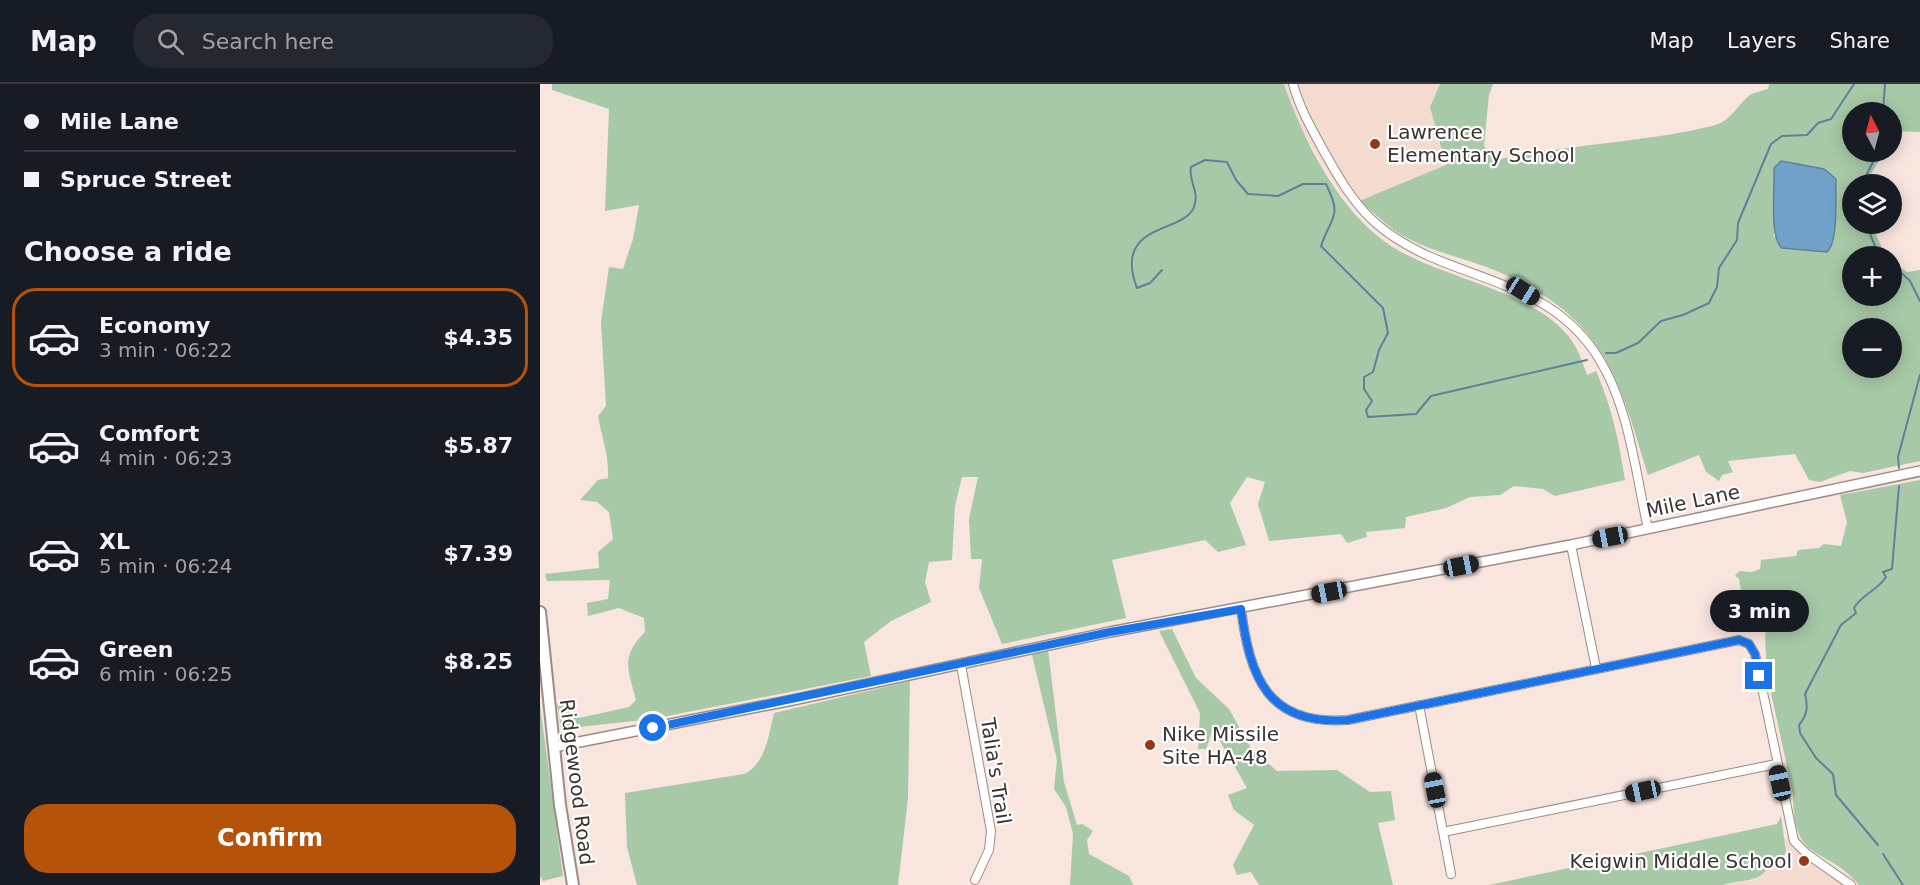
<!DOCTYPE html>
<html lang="en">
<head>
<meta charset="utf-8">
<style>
	:root { --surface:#171b24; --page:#242831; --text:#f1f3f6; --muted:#9ea1a6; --line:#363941; --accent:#b45309 }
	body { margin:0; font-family:"DejaVu Sans",sans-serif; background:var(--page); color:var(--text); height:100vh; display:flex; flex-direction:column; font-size:22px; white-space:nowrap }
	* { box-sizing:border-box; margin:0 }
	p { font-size:20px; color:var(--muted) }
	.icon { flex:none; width:33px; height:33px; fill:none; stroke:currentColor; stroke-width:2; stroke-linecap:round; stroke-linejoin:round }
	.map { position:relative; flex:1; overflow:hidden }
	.side { display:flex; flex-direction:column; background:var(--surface); width:540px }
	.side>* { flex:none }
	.guide { display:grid; align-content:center; height:132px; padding:0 24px; background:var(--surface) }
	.needle { width:39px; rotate:354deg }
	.fabs { position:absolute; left:1302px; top:18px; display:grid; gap:12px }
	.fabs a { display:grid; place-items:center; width:60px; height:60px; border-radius:50%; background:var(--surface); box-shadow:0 3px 15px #0003; font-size:30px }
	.end { position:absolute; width:27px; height:27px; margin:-14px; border:8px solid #1a73e8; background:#fff; box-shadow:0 0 0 3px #fff }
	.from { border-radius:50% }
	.bubble { position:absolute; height:42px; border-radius:21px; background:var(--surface); box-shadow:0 3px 15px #0003; font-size:20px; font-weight:700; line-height:42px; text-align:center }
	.car { position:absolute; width:18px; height:36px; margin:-18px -9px; border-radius:8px; box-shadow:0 0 4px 2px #0007; background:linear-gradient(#222 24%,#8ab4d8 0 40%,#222 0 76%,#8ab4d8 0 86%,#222 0) }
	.guide b { display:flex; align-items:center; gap:21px; height:57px; font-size:22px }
	.guide b+b { border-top:2px solid var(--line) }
	.guide i { width:15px; height:15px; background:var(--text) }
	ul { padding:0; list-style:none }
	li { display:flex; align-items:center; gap:18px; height:99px; margin:0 12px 9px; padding:0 12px; border:3px solid transparent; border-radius:24px }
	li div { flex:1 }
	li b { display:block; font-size:22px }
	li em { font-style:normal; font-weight:700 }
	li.active { border-color:var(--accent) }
	li>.icon { width:54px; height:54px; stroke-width:1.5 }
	h2 { padding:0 24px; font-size:27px; line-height:72px }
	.cta { display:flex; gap:12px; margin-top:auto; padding:12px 24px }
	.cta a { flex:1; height:69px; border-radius:24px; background:var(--accent); color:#fff; font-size:24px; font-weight:700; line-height:69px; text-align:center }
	header { display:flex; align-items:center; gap:36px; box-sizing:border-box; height:84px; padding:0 30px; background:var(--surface); border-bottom:2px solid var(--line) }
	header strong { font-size:28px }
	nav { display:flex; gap:33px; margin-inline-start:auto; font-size:21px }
	.search { width:420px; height:54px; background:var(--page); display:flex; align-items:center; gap:15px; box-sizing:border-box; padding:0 21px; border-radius:24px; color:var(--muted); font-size:22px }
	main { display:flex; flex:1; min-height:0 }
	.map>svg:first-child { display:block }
	.built { fill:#f5dacf }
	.green { fill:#a7c9a7; fill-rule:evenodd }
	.water { fill:#70a1c8; stroke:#60809a; stroke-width:1.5 }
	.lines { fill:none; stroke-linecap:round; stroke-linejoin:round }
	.stream { stroke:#60809a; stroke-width:2 }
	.minor-casing { stroke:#9c8b84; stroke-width:10 }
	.tertiary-casing { stroke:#9c8b84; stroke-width:12 }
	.secondary-casing { stroke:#9c8b84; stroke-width:14 }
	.minor { stroke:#fff; stroke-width:8 }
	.tertiary { stroke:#fff; stroke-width:9 }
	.secondary { stroke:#fff; stroke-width:10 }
	.route { stroke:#1a73e8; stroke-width:8 }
	.poi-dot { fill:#9c3416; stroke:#fff; stroke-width:2 }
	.labels { text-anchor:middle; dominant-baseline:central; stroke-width:4.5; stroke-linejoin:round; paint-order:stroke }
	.poi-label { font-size:20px; fill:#3a3330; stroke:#fff; text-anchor:start }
	.street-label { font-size:20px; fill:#3a3330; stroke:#fff }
</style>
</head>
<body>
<header>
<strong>Map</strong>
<div class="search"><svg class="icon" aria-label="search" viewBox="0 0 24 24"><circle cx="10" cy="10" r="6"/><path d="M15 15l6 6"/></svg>Search here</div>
<nav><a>Map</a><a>Layers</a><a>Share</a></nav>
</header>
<main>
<section class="side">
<div class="guide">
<b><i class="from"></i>Mile Lane</b>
<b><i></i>Spruce Street</b>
</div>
<h2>Choose a ride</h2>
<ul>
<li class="active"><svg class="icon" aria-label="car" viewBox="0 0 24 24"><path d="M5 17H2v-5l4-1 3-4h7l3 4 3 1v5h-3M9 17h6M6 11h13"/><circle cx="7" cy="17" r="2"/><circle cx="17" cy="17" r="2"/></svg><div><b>Economy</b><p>3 min · 06:22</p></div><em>$4.35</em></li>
<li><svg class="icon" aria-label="car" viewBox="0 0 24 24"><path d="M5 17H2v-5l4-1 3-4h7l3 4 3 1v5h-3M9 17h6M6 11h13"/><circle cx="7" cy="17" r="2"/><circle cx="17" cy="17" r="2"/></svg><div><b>Comfort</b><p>4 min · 06:23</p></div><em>$5.87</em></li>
<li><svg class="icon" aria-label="car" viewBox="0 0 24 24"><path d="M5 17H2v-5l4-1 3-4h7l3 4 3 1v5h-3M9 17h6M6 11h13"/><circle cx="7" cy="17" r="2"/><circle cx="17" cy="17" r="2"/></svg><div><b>XL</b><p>5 min · 06:24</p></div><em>$7.39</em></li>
<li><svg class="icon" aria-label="car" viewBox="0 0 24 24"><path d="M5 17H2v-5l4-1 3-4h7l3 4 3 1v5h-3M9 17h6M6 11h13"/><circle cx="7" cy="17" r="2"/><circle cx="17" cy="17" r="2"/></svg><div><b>Green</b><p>6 min · 06:25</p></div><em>$8.25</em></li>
</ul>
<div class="cta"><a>Confirm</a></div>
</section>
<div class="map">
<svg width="1380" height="801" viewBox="0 0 1380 801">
	<rect width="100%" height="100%" fill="#f8e5de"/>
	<path class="built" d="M 744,0 L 900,0 L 890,23 L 906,81 L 819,117 L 802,111 L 757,38 Z
		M 1257,750 L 1272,768 L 1310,792 L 1319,801 L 1183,801 L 1192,797 L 1215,797 L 1229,782 L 1240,780 L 1246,769 L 1244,754 Z"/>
	<path class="green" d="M 12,0 L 744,0 C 763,56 800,129 851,162 C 902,195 998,207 1032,257 C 1039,267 1043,280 1047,291 L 1056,287 C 1072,323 1079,358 1085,396 L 1015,412 L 1003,405 L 974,402 L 960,411 L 930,413 L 906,424 L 866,433 L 865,444 L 826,448 L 827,453 L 807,459 L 801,450 L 729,457 L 718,420 L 725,398 L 707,393 L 690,419 L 706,461 L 678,468 L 665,456 L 572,476 L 586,534 L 462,560 L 439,504 L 442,475 L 431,475 L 429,435 L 438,393 L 422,393 L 415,422 L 412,476 L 389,478 L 385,498 L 391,518 L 351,537 L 324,558 L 331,592 L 112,635 L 21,645 L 17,619 L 28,619 L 39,634 L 89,623 L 96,616 C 88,585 80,573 105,548 L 104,534 L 79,524 L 48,532 L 47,519 L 68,515 L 70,496 L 7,497 L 5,490 L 59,484 L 58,468 L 73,455 L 69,428 L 57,418 L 40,416 L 58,396 L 68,394 C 69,369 62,356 58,332 L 66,322 L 61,238 L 69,183 L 83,185 L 93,155 L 99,121 L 65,127 L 69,25 L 12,6 Z
		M 900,0 L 953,0 L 949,11 L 944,62 L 956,76 C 1027,60 1101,59 1172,42 C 1191,38 1196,22 1210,11 C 1215,8 1222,7 1228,5 L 1229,0 L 1380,0 L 1380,48 L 1352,47 L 1352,28 L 1312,28 L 1312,68 L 1344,68 L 1325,100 L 1312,100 L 1312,140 L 1331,140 L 1346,172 L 1312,172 L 1312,212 L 1352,212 L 1352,177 L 1367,188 L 1380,186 L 1380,377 L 1323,389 L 1310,387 L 1280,398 L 1269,396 L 1255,370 L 1188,377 L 1193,388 L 1182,391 L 1179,397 L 1166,388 L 1159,371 L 1108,391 C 1078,291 1064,234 959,188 C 925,173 886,168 854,146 C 842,137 831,126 819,117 L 906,81 L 890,23 ZM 1241,77 L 1284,85 L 1234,153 L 1234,90 ZM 1312,244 L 1352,244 L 1352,284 L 1312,284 Z
		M 1380,396 L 1380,801 L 1319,801 C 1285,760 1253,782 1253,710 L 1226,586 C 1227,571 1224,558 1226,544 L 1219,541 L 1207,543 L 1199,495 L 1195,492 L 1199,487 L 1212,488 L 1220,485 L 1221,476 L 1256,472 L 1258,466 L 1279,464 L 1284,460 L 1301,462 L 1307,438 L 1300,411 Z
		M 632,545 L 656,594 L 689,625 L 712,666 L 737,687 L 797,686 L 830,708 L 851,707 L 855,736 L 838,739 L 853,801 L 719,801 L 711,788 L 697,791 L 693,781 L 714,741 L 694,726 L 688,711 L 707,704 L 673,645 L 666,665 L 658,665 L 660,629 L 619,547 Z
		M 508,565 L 524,698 L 537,741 L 542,740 L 553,747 L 547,756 L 549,770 L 589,792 L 593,801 L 530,801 L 533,750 L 526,723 L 514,705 L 517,676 L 492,571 Z
		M 370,597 L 368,714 L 358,801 L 97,801 L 87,763 L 85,709 L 204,690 C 226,680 229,649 234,629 Z
		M 0,621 L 23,792 L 3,797 L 0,792 Z
		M 1241,732 L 1246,768 L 1239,780 L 1229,782 C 1218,801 1202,794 1183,801 L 949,801 L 1237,740 Z"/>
	<path class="water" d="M 1241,77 L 1284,85 L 1296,95 C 1295,112 1299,157 1287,168 L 1242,164 C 1229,154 1235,103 1234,84 Z"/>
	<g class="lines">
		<path class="stream" d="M 1343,28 L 1345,0
			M 1322,100 L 1338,68
			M 1326,140 L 1339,172
			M 1352,180 L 1370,197 L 1380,217
			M 622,186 L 610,199 L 597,204 C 572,138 644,150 654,123 C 660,107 648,98 651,83 L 665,76 L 687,78 L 696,96 L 708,110 L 738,112 L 763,100 L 786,100 C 803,134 791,132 781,162 L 843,224 L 848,249 L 839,266 L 833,288 L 824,293 L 824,305 L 832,317 L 826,326 L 828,333 L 876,330 L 891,312 L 1047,276
			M 1066,269 L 1076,269 L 1098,259 L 1121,237 L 1143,231 L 1169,219 L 1177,203 L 1179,184 L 1197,156 L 1198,139 L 1231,60 L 1242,52 L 1267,51 L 1278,39 L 1291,35 L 1314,0
			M 1359,384 L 1358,373 L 1380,291
			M 1338,761 L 1296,711 L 1293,690 L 1276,674 L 1260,649 L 1259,641 C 1268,630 1268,622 1265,610 L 1301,541 L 1316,529 L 1314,524 C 1322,510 1337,507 1346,493 L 1343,488 L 1352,485 L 1359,402
			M 1343,770 L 1363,801"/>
		<g class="minor-casing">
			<path id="minor" d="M 753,0 C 759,22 770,42 781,62 C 812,118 830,146 891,173 C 951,199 1013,208 1054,267 C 1089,318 1095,386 1108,445
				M 1031,461 L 1056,584
				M 701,525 C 710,593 727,642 808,636 L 1199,556 L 1209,560 L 1215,570 L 1254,757 L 1267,770 L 1311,801
				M 421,581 L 451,747 L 449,766 L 435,796
				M 879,621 L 911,790
				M 903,748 L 1236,680"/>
		</g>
		<g class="tertiary-casing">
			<path id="tertiary" d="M 14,663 L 253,616 L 570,548 L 1031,461 L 1380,387"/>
		</g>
		<g class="secondary-casing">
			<path id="secondary" d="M 0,528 L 20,721 L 33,801"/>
		</g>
		<use href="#minor" class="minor"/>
		<use href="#tertiary" class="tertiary"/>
		<use href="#secondary" class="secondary"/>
	</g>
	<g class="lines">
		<path class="route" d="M 113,644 L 570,548 L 701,525 C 710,593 727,642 808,636 L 1199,556 L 1209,560 L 1215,570 L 1219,592"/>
	</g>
	<g class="poi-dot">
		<circle cx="835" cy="60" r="6"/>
		<circle cx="610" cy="661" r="6"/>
		<circle cx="1264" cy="777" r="6"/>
	</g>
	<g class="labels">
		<g class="poi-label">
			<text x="847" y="48">Lawrence<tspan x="847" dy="23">Elementary School</tspan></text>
			<text x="622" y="650">Nike Missile<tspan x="622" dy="23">Site HA-48</tspan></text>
			<text x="1252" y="777" text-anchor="end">Keigwin Middle School</text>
		</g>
		<g class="street-label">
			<text transform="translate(1153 417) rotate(-12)">Mile Lane</text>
			<text transform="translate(456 687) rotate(81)">Talia's Trail</text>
			<text transform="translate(37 698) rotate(83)">Ridgewood Road</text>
		</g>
	</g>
</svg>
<div class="fabs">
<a><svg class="needle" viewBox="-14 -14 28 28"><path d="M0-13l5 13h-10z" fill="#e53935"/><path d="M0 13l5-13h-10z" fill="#9ea1a6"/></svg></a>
<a><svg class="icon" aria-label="layers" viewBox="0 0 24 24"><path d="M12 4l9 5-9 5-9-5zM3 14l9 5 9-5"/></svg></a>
<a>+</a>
<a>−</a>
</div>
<i class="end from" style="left:113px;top:644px"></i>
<i class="end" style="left:1219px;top:592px"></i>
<div class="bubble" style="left:1170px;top:506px;width:99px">3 min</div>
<i class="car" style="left:983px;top:207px;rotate:122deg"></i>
<i class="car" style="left:1070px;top:453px;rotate:259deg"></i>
<i class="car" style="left:921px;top:482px;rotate:79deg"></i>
<i class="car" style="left:789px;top:508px;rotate:259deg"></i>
<i class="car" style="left:1240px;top:699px;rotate:348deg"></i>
<i class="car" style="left:895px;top:706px;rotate:349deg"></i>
<i class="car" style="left:1103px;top:707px;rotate:258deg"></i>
</div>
</main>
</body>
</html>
